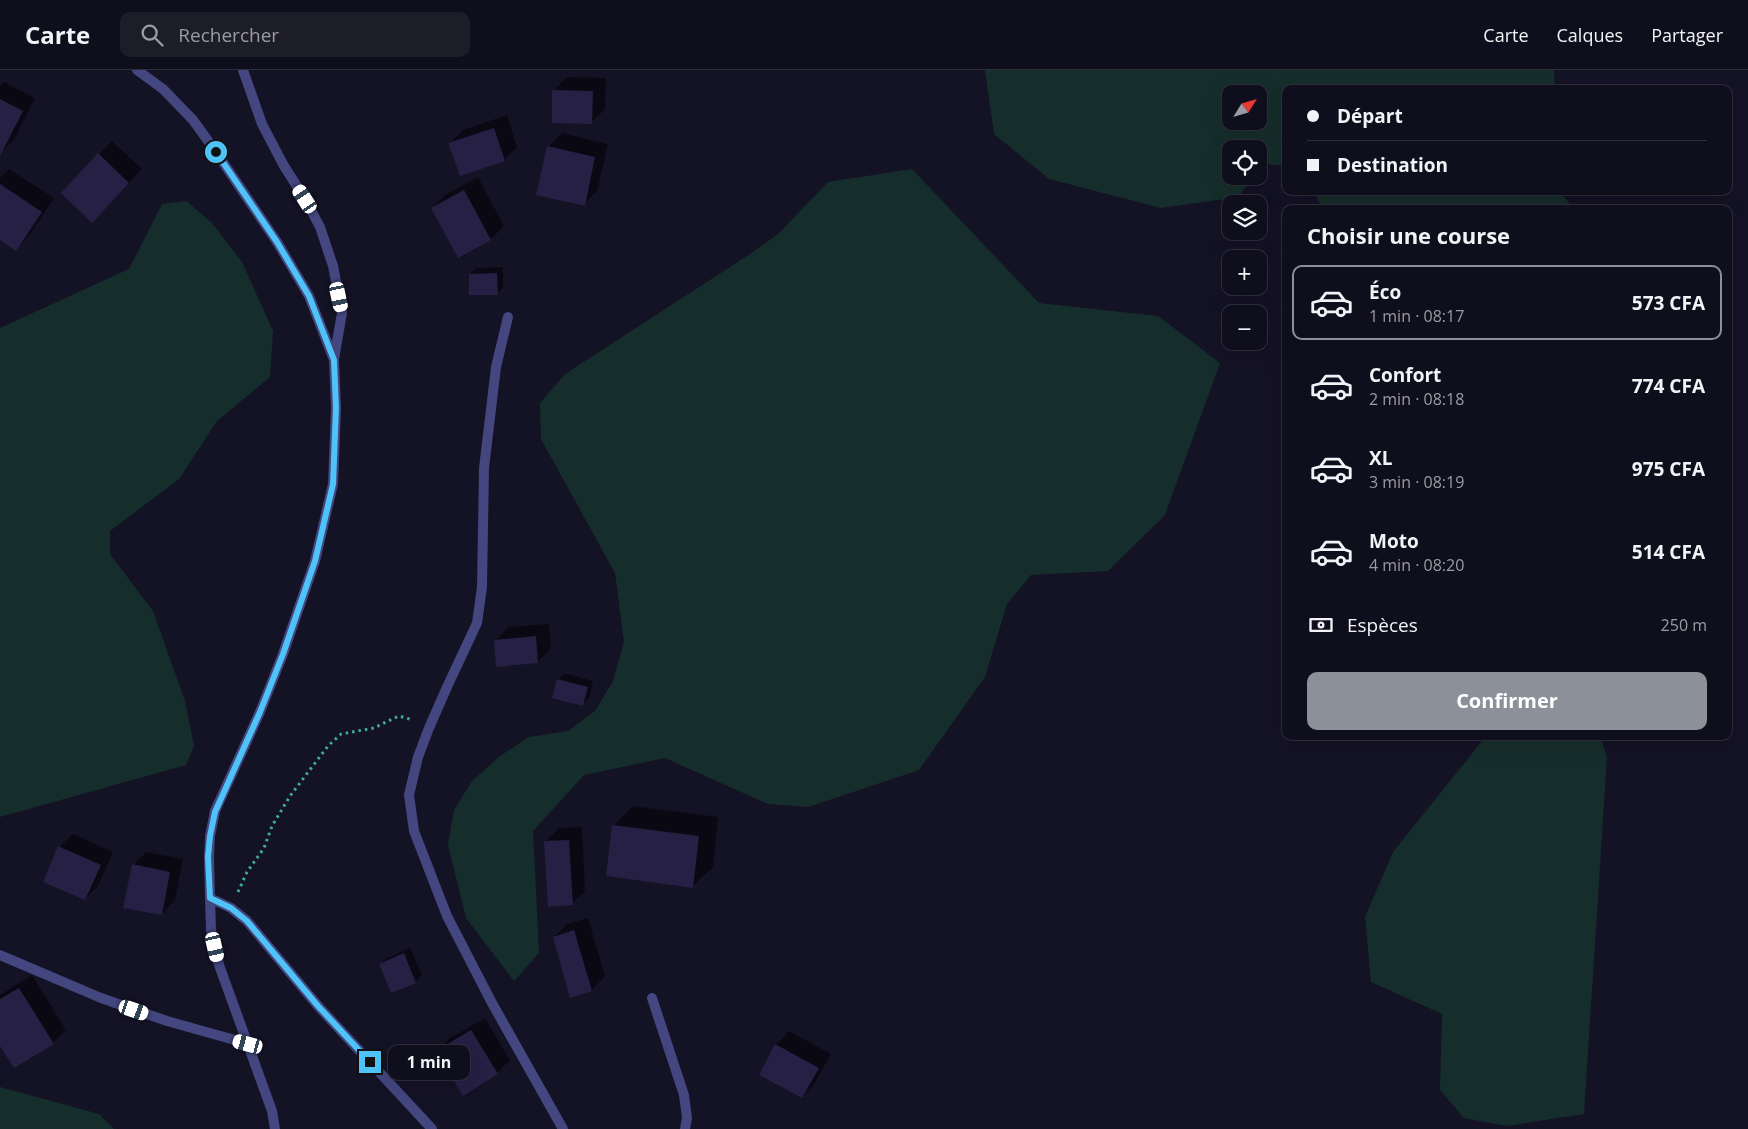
<!DOCTYPE html>
<html lang="fr">
<head>
<meta charset="utf-8">
<style>
	:root { --surface:#0f0e1c; --page:#1d1c29; --text:#f1f3f6; --muted:#9b9ca3; --line:#2f2e3b; --accent:#8c9099 }
	body { margin:0; font-family:"Open Sans",sans-serif; background:var(--page); color:var(--text); height:100vh; display:flex; flex-direction:column; font-size:19px; white-space:nowrap }
	* { box-sizing:border-box; margin:0 }
	p { font-size:16px; color:var(--muted) }
	.icon { flex:none; width:28px; height:28px; fill:none; stroke:currentColor; stroke-width:2; stroke-linecap:round; stroke-linejoin:round }
	.map { position:relative; flex:1; overflow:hidden }
	.side { position:absolute; left:1282px; top:135px; width:450px; height:535px; display:flex; flex-direction:column; background:var(--surface); border-radius:10px; box-shadow:0 5px 20px #0002,0 0 0 1px var(--line) }
	.side>* { flex:none }
	.hud { position:absolute; left:1282px; top:15px; width:450px; height:110px; border-radius:10px; box-shadow:0 5px 20px #0002,0 0 0 1px var(--line); display:grid; align-content:center; height:110px; padding:0 25px; background:var(--surface) }
	.needle { width:32px; rotate:53deg }
	.controls { position:absolute; left:1222px; top:15px; display:grid; gap:10px }
	.controls a { display:grid; place-items:center; width:45px; height:45px; border-radius:10px; background:var(--surface); box-shadow:0 5px 20px #0002,0 0 0 1px var(--line); font-size:25px }
	.end { position:absolute; width:22px; height:22px; margin:-11px; border:6px solid #4fc3f7; background:#111; box-shadow:0 0 0 2px #111 }
	.from { border-radius:50% }
	.bubble { position:absolute; height:35px; border-radius:10px; background:var(--surface); box-shadow:0 5px 20px #0002,0 0 0 1px var(--line); font-size:16px; font-weight:700; line-height:35px; text-align:center }
	.car { position:absolute; width:15px; height:30px; margin:-15px -8px; border-radius:6px; box-shadow:0 0 4px 1px #0007; background:linear-gradient(#fff 24%,#345 0 40%,#fff 0 76%,#345 0 86%,#fff 0) }
	.hud b { display:flex; align-items:center; gap:18px; height:48px; font-size:19px }
	.hud b+b { border-top:1px solid var(--line) }
	.hud i { width:12px; height:12px; background:var(--text) }
	ul { padding:0; list-style:none }
	li { display:flex; align-items:center; gap:15px; height:75px; margin:0 10px 8px; padding:0 15px; border:2px solid transparent; border-radius:10px }
	li div { flex:1 }
	li b { display:block; font-size:19px }
	li em { font-style:normal; font-weight:700 }
	li.on { border-color:var(--accent) }
	li>.icon { width:45px; height:45px; stroke-width:1.5 }
	h2 { padding:0 25px; font-size:22px; line-height:60px }
	.pay { display:flex; align-items:center; gap:12px; height:55px; padding:0 25px; font-size:19px }
	.pay p { margin-inline-start:auto }
	.button { display:flex; gap:10px; margin-top:auto; padding:10px 25px }
	.button a { flex:1; height:58px; border-radius:10px; background:var(--accent); color:#fff; font-size:20px; font-weight:700; line-height:58px; text-align:center }
	header { display:flex; align-items:center; gap:30px; box-sizing:border-box; height:70px; padding:0 25px; background:var(--surface); border-bottom:1px solid var(--line) }
	header strong { font-size:24px }
	nav { display:flex; gap:28px; margin-inline-start:auto; font-size:18px }
	.search { width:350px; height:45px; background:var(--page); display:flex; align-items:center; gap:12px; box-sizing:border-box; padding:0 18px; border-radius:10px; color:var(--muted); font-size:19px }
	.map>svg:first-child { display:block }
	.green { fill:#162e2b; fill-rule:evenodd }
	.shadow { fill:#0007 }
	.building { fill:#252044 }
	.lines { fill:none; stroke-linecap:round; stroke-linejoin:round }
	.path { stroke:#3eab9b; stroke-width:3; stroke-dasharray:2.5 4; stroke-linecap:butt }
	.lane { stroke:#43467f; stroke-width:10 }
	.street { stroke:#43467f; stroke-width:10 }
	.route { stroke:#4fc3f7; stroke-width:6 }
</style>
</head>
<body>
<header>
<strong>Carte</strong>
<div class="search"><svg class="icon" aria-label="search" viewBox="0 0 24 24"><circle cx="10" cy="10" r="6"/><path d="M15 15l6 6"/></svg>Rechercher</div>
<nav><a>Carte</a><a>Calques</a><a>Partager</a></nav>
</header>
<div class="map">
<svg width="1748" height="1059" viewBox="0 0 1748 1059">
	<rect width="100%" height="100%" fill="#141225"/>
	<path class="green" d="M 985,0 L 1554,0 L 1555,19 L 1286,19 L 1286,96 L 1263,94 L 1259,100 L 1259,79 L 1231,79 L 1231,106 L 1254,106 L 1238,127 L 1161,138 L 1049,109 L 994,64 ZM 1231,24 L 1259,24 L 1259,51 L 1231,51 Z
		M 912,99 L 1039,233 L 1158,246 L 1220,293 L 1165,445 L 1108,501 L 1031,505 L 1007,534 L 985,607 L 919,700 L 808,737 L 768,734 L 665,688 L 584,705 L 533,761 L 539,883 L 514,911 L 466,848 L 448,775 L 454,740 L 472,711 L 500,686 L 529,667 L 568,661 L 595,641 L 613,611 L 624,572 L 615,503 L 541,369 L 540,333 L 565,304 L 750,184 L 778,164 L 828,112 Z
		M 1313,121 L 1559,121 L 1574,139 L 1323,139 Z
		M 186,131 L 212,153 L 242,192 L 273,261 L 270,307 L 217,351 L 179,409 L 110,461 L 110,484 L 153,541 L 185,631 L 194,676 L 186,695 L 0,747 L 0,258 L 129,199 L 162,134 Z
		M 1486,666 L 1600,666 L 1607,687 L 1584,1044 L 1507,1056 L 1464,1048 L 1440,1020 L 1442,944 L 1371,912 L 1365,847 L 1393,782 Z
		M 0,1017 L 99,1044 L 114,1059 L 0,1059 Z"/>
	<path class="shadow" d="M 567,7 L 606,8 L 605,39 L 592,52 L 554,20 Z
		M 4,12 L 35,28 L 14,70 L 0,83 L 0,16 Z
		M 507,45 L 517,77 L 504,90 L 450,73 L 463,60 Z
		M 562,63 L 608,74 L 597,121 L 584,134 L 538,124 L 549,76 Z
		M 112,71 L 142,99 L 106,138 L 99,84 Z
		M 9,99 L 54,128 L 29,166 L 16,179 L 0,169 L 0,108 Z
		M 478,107 L 504,156 L 491,169 L 458,186 L 432,138 L 445,125 Z
		M 503,197 L 503,218 L 497,224 L 470,204 L 476,198 Z
		M 549,554 L 551,578 L 538,592 L 495,571 L 508,557 Z
		M 564,603 L 593,611 L 589,628 L 583,635 L 558,610 Z
		M 633,736 L 718,747 L 713,797 L 693,816 L 613,756 Z
		M 582,757 L 585,821 L 572,834 L 546,771 L 559,758 Z
		M 73,764 L 113,782 L 98,816 L 85,829 L 59,777 Z
		M 146,782 L 183,789 L 175,830 L 162,844 L 133,795 Z
		M 588,848 L 605,906 L 592,920 L 571,926 L 554,867 L 567,854 Z
		M 410,878 L 422,905 L 415,912 L 392,921 L 380,894 L 387,888 Z
		M 32,905 L 66,960 L 53,973 L 0,973 L 0,925 Z
		M 485,948 L 510,990 L 497,1003 L 437,981 L 450,968 Z
		M 789,961 L 831,984 L 815,1013 L 802,1027 L 760,1004 L 776,975 Z"/>
	<path class="building" d="M 552,20 L 593,21 L 592,54 L 552,53 Z
		M 0,29 L 23,41 L 0,86 Z
		M 494,58 L 505,91 L 460,106 L 448,73 Z
		M 547,76 L 595,87 L 585,136 L 536,125 Z
		M 98,83 L 129,113 L 92,153 L 61,123 Z
		M 0,114 L 42,142 L 16,181 L 0,170 Z
		M 464,120 L 491,170 L 458,188 L 431,138 Z
		M 497,203 L 498,225 L 469,225 L 469,204 Z
		M 536,566 L 538,593 L 496,597 L 494,570 Z
		M 557,609 L 588,617 L 583,636 L 552,628 Z
		M 612,755 L 699,766 L 693,818 L 606,806 Z
		M 569,770 L 573,835 L 548,837 L 544,771 Z
		M 58,776 L 101,795 L 85,830 L 43,812 Z
		M 132,794 L 170,802 L 162,845 L 123,838 Z
		M 574,860 L 592,921 L 570,928 L 553,867 Z
		M 404,883 L 416,913 L 391,923 L 379,894 Z
		M 19,918 L 54,974 L 14,998 L 0,976 L 0,929 Z
		M 471,960 L 498,1004 L 463,1026 L 436,981 Z
		M 775,974 L 819,998 L 802,1028 L 759,1005 Z"/>
	<g class="lines">
		<path class="path" d="M 238,822 L 247,802 L 264,778 L 272,756 L 290,726 L 328,676 L 341,664 L 374,658 L 388,651 L 399,646 L 413,650"/>
		<path class="lane" d="M 652,928 L 684,1025 L 687,1048 L 685,1059"/>
		<path class="street" d="M 137,0 L 163,19 L 193,50 L 216,82 L 277,172 L 309,226 L 334,290 L 336,338 L 333,414 L 315,491 L 283,584 L 260,642 L 215,741 L 210,766 L 209,787 L 210,828
			M 243,0 L 262,54 L 284,96 L 305,129 L 320,157 L 333,196 L 342,243 L 334,289
			M 508,247 L 496,297 L 484,398 L 482,517 L 477,553 L 447,617 L 429,658 L 418,687 L 409,725 L 414,761 L 447,846 L 492,933 L 563,1059
			M 0,885 L 101,928 L 167,951 L 249,974
			M 275,1059 L 272,1041 L 219,895 L 211,860 L 210,828 L 231,838 L 247,851 L 318,936 L 432,1059"/>
	</g>
	<g class="lines">
		<path class="route" d="M 216,82 L 277,172 L 309,226 L 334,290 L 336,338 L 333,414 L 315,491 L 283,584 L 260,642 L 215,742 L 210,766 L 208,787 L 210,828 L 231,838 L 247,851 L 318,936 L 370,992"/>
	</g>
</svg>
<div class="controls">
<a><svg class="needle" viewBox="-14 -14 28 28"><path d="M0-13l5 13h-10z" fill="#e53935"/><path d="M0 13l5-13h-10z" fill="#9b9ca3"/></svg></a>
<a><svg class="icon" aria-label="locate" viewBox="0 0 24 24"><circle cx="12" cy="12" r="6"/><path d="M12 2v4M12 18v4M2 12h4M18 12h4"/></svg></a>
<a><svg class="icon" aria-label="layers" viewBox="0 0 24 24"><path d="M12 4l9 5-9 5-9-5zM3 14l9 5 9-5"/></svg></a>
<a>+</a>
<a>−</a>
</div>
<i class="end from" style="left:216px;top:82px"></i>
<i class="end" style="left:370px;top:992px"></i>
<div class="bubble" style="left:388px;top:975px;width:82px">1 min</div>
<i class="car" style="left:305px;top:129px;rotate:327deg"></i>
<i class="car" style="left:339px;top:227px;rotate:168deg"></i>
<i class="car" style="left:215px;top:877px;rotate:167deg"></i>
<i class="car" style="left:134px;top:940px;rotate:109deg"></i>
<i class="car" style="left:248px;top:974px;rotate:285deg"></i>
<div class="hud">
<b><i class="from"></i>Départ</b>
<b><i></i>Destination</b>
</div>
<section class="side">
<h2>Choisir une course</h2>
<ul>
<li class="on"><svg class="icon" aria-label="car" viewBox="0 0 24 24"><path d="M5 17H2v-5l4-1 3-4h7l3 4 3 1v5h-3M9 17h6M6 11h13"/><circle cx="7" cy="17" r="2"/><circle cx="17" cy="17" r="2"/></svg><div><b>Éco</b><p>1 min · 08:17</p></div><em>573 CFA</em></li>
<li><svg class="icon" aria-label="car" viewBox="0 0 24 24"><path d="M5 17H2v-5l4-1 3-4h7l3 4 3 1v5h-3M9 17h6M6 11h13"/><circle cx="7" cy="17" r="2"/><circle cx="17" cy="17" r="2"/></svg><div><b>Confort</b><p>2 min · 08:18</p></div><em>774 CFA</em></li>
<li><svg class="icon" aria-label="car" viewBox="0 0 24 24"><path d="M5 17H2v-5l4-1 3-4h7l3 4 3 1v5h-3M9 17h6M6 11h13"/><circle cx="7" cy="17" r="2"/><circle cx="17" cy="17" r="2"/></svg><div><b>XL</b><p>3 min · 08:19</p></div><em>975 CFA</em></li>
<li><svg class="icon" aria-label="car" viewBox="0 0 24 24"><path d="M5 17H2v-5l4-1 3-4h7l3 4 3 1v5h-3M9 17h6M6 11h13"/><circle cx="7" cy="17" r="2"/><circle cx="17" cy="17" r="2"/></svg><div><b>Moto</b><p>4 min · 08:20</p></div><em>514 CFA</em></li>
</ul>
<div class="pay"><svg class="icon" aria-label="cash" viewBox="0 0 24 24"><path d="M3 7h18v10H3z"/><circle cx="12" cy="12" r="2"/></svg>Espèces<p>250 m</p></div>
<div class="button"><a>Confirmer</a></div>
</section>
</div>
</body>
</html>
